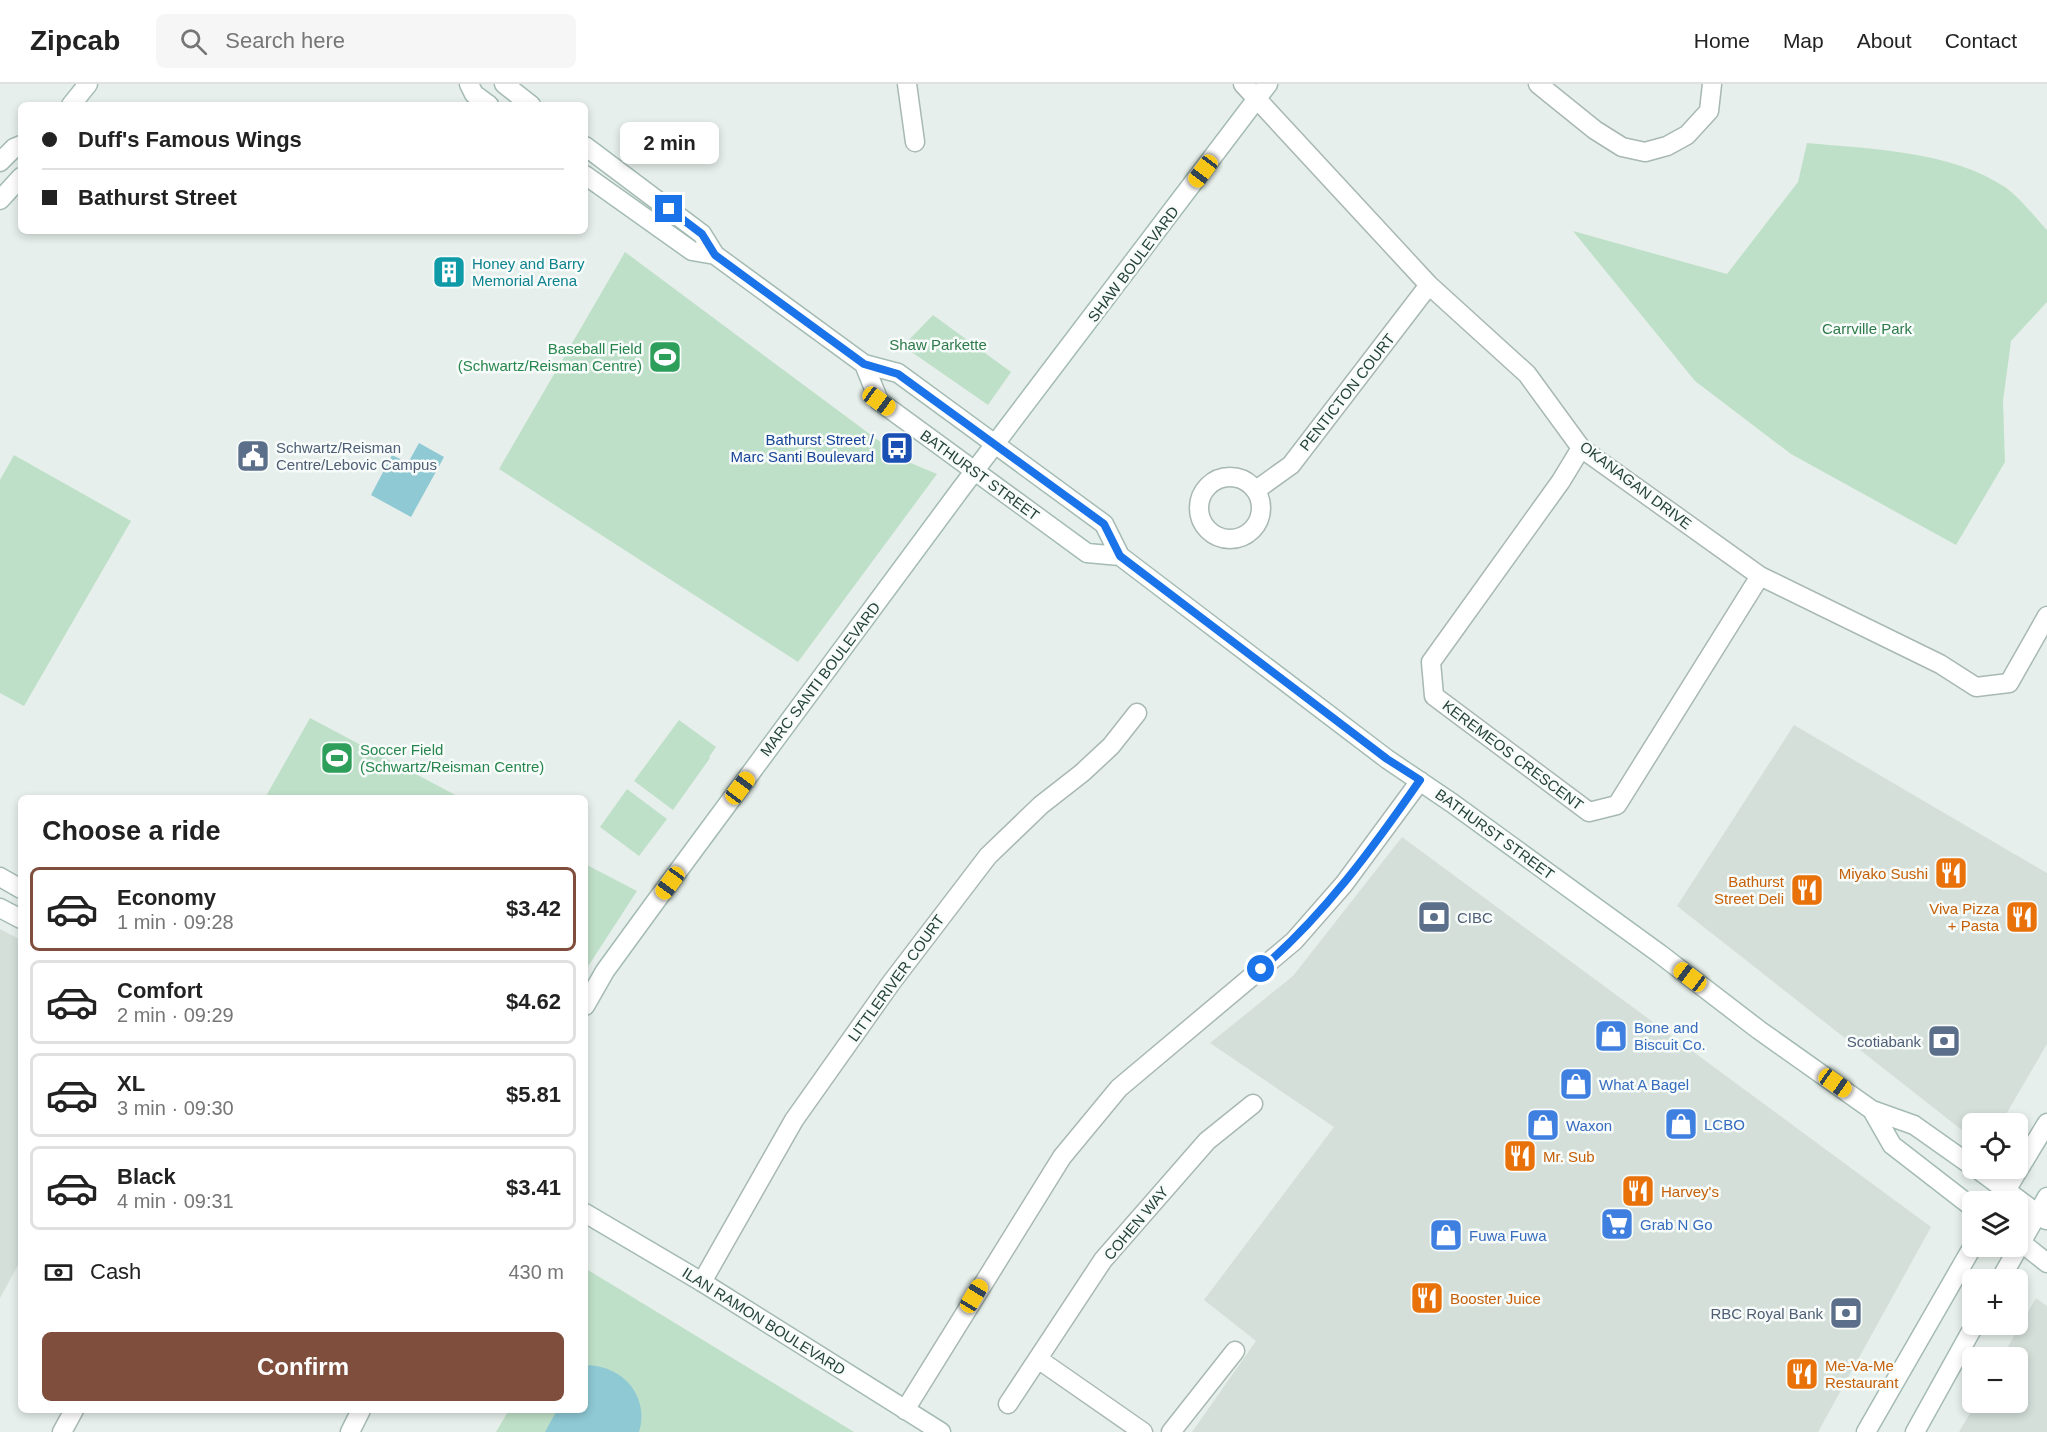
<!DOCTYPE html>
<html lang="en">
<head>
<meta charset="utf-8">
<style>
	:root { --surface:#fff; --page:#f6f6f6; --text:#222; --muted:#767676; --line:#e0e0e0; --accent:#804e3d }
	body { margin:0; font-family:Arial,sans-serif; background:var(--page); color:var(--text); height:100vh; display:flex; flex-direction:column; font-size:22px; white-space:nowrap }
	* { box-sizing:border-box; margin:0 }
	p { font-size:20px; color:var(--muted) }
	.icon { flex:none; width:33px; height:33px; fill:none; stroke:currentColor; stroke-width:2; stroke-linecap:round; stroke-linejoin:round }
	.map { position:relative; flex:1; overflow:hidden }
	.sheet { position:absolute; left:18px; top:711px; width:570px; height:618px; display:flex; flex-direction:column; background:var(--surface); border-radius:9px; box-shadow:0 3px 9px #0003 }
	.sheet>* { flex:none }
	.top-card { position:absolute; left:18px; top:18px; width:570px; height:132px; border-radius:9px; box-shadow:0 3px 9px #0003; display:grid; align-content:center; height:132px; padding:0 24px; background:var(--surface) }
	.tools { position:absolute; left:1962px; top:1029px; display:grid; gap:12px }
	.tools a { display:grid; place-items:center; width:66px; height:66px; border-radius:9px; background:var(--surface); box-shadow:0 3px 9px #0003; font-size:30px }
	.end { position:absolute; width:27px; height:27px; margin:-14px; border:8px solid #1a73e8; background:#fff; box-shadow:0 0 0 3px #fff }
	.from { border-radius:50% }
	.bubble { position:absolute; height:42px; border-radius:9px; background:var(--surface); box-shadow:0 3px 9px #0003; font-size:20px; font-weight:600; line-height:42px; text-align:center }
	.car { position:absolute; width:18px; height:36px; margin:-18px -9px; border-radius:8px; box-shadow:0 0 4px 2px #0007; background:linear-gradient(#f5c518 24%,#345 0 40%,#f5c518 0 76%,#345 0 86%,#f5c518 0) }
	.top-card b { display:flex; align-items:center; gap:21px; height:57px; font-size:22px }
	.top-card b+b { border-top:2px solid var(--line) }
	.top-card i { width:15px; height:15px; background:var(--text) }
	ul { padding:0; list-style:none }
	li { display:flex; align-items:center; gap:18px; height:84px; margin:0 12px 9px; padding:0 12px; border:3px solid var(--line); border-radius:9px }
	li div { flex:1 }
	li b { display:block; font-size:22px }
	li em { font-style:normal; font-weight:600 }
	li.on { border-color:var(--accent) }
	li>.icon { width:54px; height:54px; stroke-width:1.5 }
	h2 { padding:0 24px; font-size:27px; line-height:72px }
	.pay { display:flex; align-items:center; gap:15px; height:66px; padding:0 24px; font-size:22px }
	.pay p { margin-inline-start:auto }
	.cta { display:flex; gap:12px; margin-top:auto; padding:12px 24px }
	.cta a { flex:1; height:69px; border-radius:9px; background:var(--accent); color:#fff; font-size:24px; font-weight:600; line-height:69px; text-align:center }
	header { display:flex; align-items:center; gap:36px; box-sizing:border-box; height:84px; padding:0 30px; background:var(--surface); border-bottom:2px solid var(--line) }
	header strong { font-size:28px }
	nav { display:flex; gap:33px; margin-inline-start:auto; font-size:21px }
	.search { width:420px; height:54px; background:var(--page); display:flex; align-items:center; gap:15px; box-sizing:border-box; padding:0 21px; border-radius:9px; color:var(--muted); font-size:22px }
	.map>svg:first-child { display:block }
	.built { fill:#d4dfda }
	.green { fill:#bfe0c8 }
	.water { fill:#8ec9d4 }
	.lines { fill:none; stroke-linecap:round; stroke-linejoin:round }
	.street-casing { stroke:#a8b8b2; stroke-width:21 }
	.secondary-casing { stroke:#a4bbb3; stroke-width:21 }
	.street { stroke:#fff; stroke-width:18 }
	.secondary { stroke:#fff; stroke-width:18 }
	.route { stroke:#1a73e8; stroke-width:8 }
	.labels { text-anchor:middle; dominant-baseline:central; stroke-width:5; stroke-linejoin:round; paint-order:stroke }
	.culture-label { font-size:15px; fill:#0d838f; stroke:#f7fbf9; text-anchor:start }
	.street-label { font-size:15px; fill:#24423a; stroke:#f7fbf9 }
	.park-label { font-size:15px; fill:#2d7a4b; stroke:#f7fbf9 }
	.leisure-label { font-size:15px; fill:#27864d; stroke:#f7fbf9; text-anchor:end }
	.transit-label { font-size:15px; fill:#164399; stroke:#f7fbf9; text-anchor:end }
	.service-label { font-size:15px; fill:#4e5e75; stroke:#f7fbf9; text-anchor:start }
	.food-label { font-size:15px; fill:#c56008; stroke:#f7fbf9; text-anchor:start }
	.shop-label { font-size:15px; fill:#366cbe; stroke:#f7fbf9; text-anchor:start }
</style>
</head>
<body>
<header>
<strong>Zipcab</strong>
<div class="search"><svg class="icon" aria-label="search" viewBox="0 0 24 24"><circle cx="10" cy="10" r="6"/><path d="M15 15l6 6"/></svg>Search here</div>
<nav><a>Home</a><a>Map</a><a>About</a><a>Contact</a></nav>
</header>
<div class="map">
<svg width="2047" height="1348" viewBox="0 0 2047 1348">
	<rect width="100%" height="100%" fill="#e6efeb"/>
	<path class="built" d="M 1794,641 L 2047,789 L 2047,960 L 2001,1039 L 1972,1040 L 1972,1054 L 1677,822 Z
		M 1402,753 L 1931,1143 L 1818,1348 L 1192,1348 L 1256,1257 L 1204,1216 L 1334,1043 L 1210,959 L 1293,892 Z
		M 0,845 L 21,856 L 21,1176 L 0,1214 Z
		M 2036,1214 L 2047,1222 L 2047,1348 L 1959,1348 L 1976,1319 L 2018,1318 L 2018,1274 L 2002,1273 Z"/>
	<path class="green" d="M 1807,59 C 1870,65 1951,67 2005,103 C 2020,114 2034,132 2047,146 L 2047,218 L 2011,257 L 2003,317 L 2005,378 L 1956,461 L 1791,370 L 1695,297 L 1573,147 L 1727,190 L 1798,98 Z
		M 625,168 L 906,377 L 937,390 L 798,578 L 499,385 Z
		M 933,231 L 1011,288 L 988,321 L 903,262 Z
		M 14,371 L 131,437 L 24,622 L 0,609 L 0,396 Z
		M 310,634 L 461,714 L 265,714 Z
		M 679,636 L 716,663 L 709,673 L 710,674 L 673,726 L 634,697 Z
		M 627,705 L 667,735 L 639,772 L 600,743 Z
		M 585,780 L 637,807 L 585,887 Z
		M 588,1186 L 854,1348 L 496,1348 L 509,1326 L 585,1326 L 585,1192 Z"/>
	<path class="water" d="M 419,359 L 444,373 L 411,433 L 371,411 L 392,371 L 408,379 Z
		M 585,1281 C 622,1281 650,1311 639,1348 L 545,1348 L 557,1326 L 585,1326 Z"/>
	<g class="lines">
		<g class="street-casing">
			<path id="street" d="M 907,0 L 915,58
				M 1243,0 L 1429,201 L 1527,290 L 1581,364 L 1760,492 L 1940,580 L 1976,603 L 2009,599 L 2047,532
				M 1538,0 L 1595,46 L 1622,63 L 1645,68 L 1667,62 L 1687,51 L 1709,27 L 1712,0
				M 1581,364 L 1561,397 L 1431,578 L 1434,612 L 1589,728 L 1617,721 L 1760,492
				M1199 424a31 31 0 1 1 62 0a31 31 0 1 1-62 0Z
				M 1256,406 L 1291,381 L 1429,201
				M 702,1198 L 794,1036 L 891,899 L 988,772 L 1041,721 L 1082,689 L 1111,662 L 1137,629
				M 1038,1275 L 1143,1348
				M 1008,1320 L 1103,1176 L 1207,1057 L 1253,1020
				M 905,1326 L 1062,1073 L 1119,1004 L 1294,857 L 1344,800 L 1420,697
				M 62,1348 L 74,1326
				M 1171,1348 L 1235,1267"/>
		</g>
		<g class="secondary-casing">
			<path id="secondary" d="M 469,0 L 474,10 L 489,21
				M 504,0 L 531,21
				M 71,21 L 88,0
				M 585,62 L 702,150 L 715,171 L 864,280 L 898,289 L 1104,440 L 1120,472 L 1387,675 L 1452,719 L 1660,870 L 1759,946 L 1872,1026 L 1914,1041 L 1972,1082
				M 0,78 L 14,64 L 21,61
				M 585,91 L 692,167 L 715,171
				M 0,116 L 21,93
				M 864,280 L 879,317 L 1087,469 L 1120,472
				M 0,793 L 21,805
				M 0,824 L 21,835
				M 585,922 L 605,887 L 656,817 L 960,406 L 1268,0
				M 1872,1026 L 1892,1061 L 1972,1123
				M 1976,1084 L 2046,1136
				M 1999,1118 L 2047,1039
				M 585,1129 L 702,1198 L 941,1348
				M 2018,1156 L 2047,1179
				M 2000,1196 L 2047,1113
				M 350,1348 L 361,1326
				M 1866,1348 L 1973,1162
				M 1915,1348 L 1975,1240"/>
		</g>
		<use href="#street" class="street"/>
		<use href="#secondary" class="secondary"/>
	</g>
	<g class="lines">
		<path class="route" d="M 669,125 L 702,150 L 715,171 L 864,280 L 898,290 L 1104,440 L 1120,472 L 1387,675 L 1420,696 C 1373,764 1324,831 1261,885"/>
	</g>
	<defs>
		<g id="building-square" transform="scale(1.725)"><rect x="-9" y="-9" width="18" height="18" rx="4" fill="#0f9aa8" stroke="#f7fbf9"/><path d="M-4-6H4V6H1V3H-1V6H-4ZM-2.5-4.3h1.7v1.8h-1.7ZM.8-4.3h1.7v1.8H.8ZM-2.5-1h1.7V.8h-1.7ZM.8-1h1.7V.8H.8Z" fill="#fff"/></g>
		<g id="stadium-square" transform="scale(1.725)"><rect x="-9" y="-9" width="18" height="18" rx="4" fill="#2e9e5b" stroke="#f7fbf9"/><path d="M0-5a6.5 5 0 1 0 0 10a6.5 5 0 1 0 0-10ZM-3.5-1.8h7v3.6h-7Z" fill="#fff"/></g>
		<g id="bus-square" transform="scale(1.725)"><rect x="-9" y="-9" width="18" height="18" rx="4" fill="#1a4fb4" stroke="#f7fbf9"/><path d="M-5-6H5V4H4V6H2V4H-2V6H-4V4H-5ZM-3.5-4V0h7V-4ZM-3.5 1.2v1.5H-2V1.2ZM2 1.2v1.5H3.5V1.2Z" fill="#fff"/></g>
		<g id="civic-square" transform="scale(1.725)"><rect x="-9" y="-9" width="18" height="18" rx="4" fill="#5c6f8a" stroke="#f7fbf9"/><path d="M-.6-6.5H3V-4.5H.6V-3L4-1V1h2V6H-6V1h2V-1L-.6-3ZM-1.2 2.5V6h2.4V2.5Z" fill="#fff"/></g>
		<g id="restaurant-square" transform="scale(1.725)"><rect x="-9" y="-9" width="18" height="18" rx="4" fill="#e8710a" stroke="#f7fbf9"/><path d="M-5-6h1v4h1v-4h1v4h1v-4h1v5L-1.5 .5V6h-2V.5L-5-1ZM5-6V6H3V1.5H1.5Q1.5-4 5-6Z" fill="#fff"/></g>
		<g id="bank-square" transform="scale(1.725)"><rect x="-9" y="-9" width="18" height="18" rx="4" fill="#5c6f8a" stroke="#f7fbf9"/><path d="M-6-4H6V4H-6ZM0-2.3a2.3 2.3 0 1 0 0 4.6a2.3 2.3 0 1 0 0-4.6Z" fill="#fff"/></g>
		<g id="shop-square" transform="scale(1.725)"><rect x="-9" y="-9" width="18" height="18" rx="4" fill="#3f7fe0" stroke="#f7fbf9"/><path d="M-5-2.5h2.3a2.7 3.5 0 0 1 5.4 0H5L5.5 6h-11ZM-1.5-2.5h3a1.5 2.3 0 0 0-3 0Z" fill="#fff"/></g>
		<g id="supermarket-square" transform="scale(1.725)"><rect x="-9" y="-9" width="18" height="18" rx="4" fill="#3f7fe0" stroke="#f7fbf9"/><path d="M-6-5.5h2.5l.6 2H6L4.5 2H-2.5L-4.4-4H-6ZM-1.5 3.2a1.3 1.3 0 1 0 .1 0ZM3 3.2a1.3 1.3 0 1 0 .1 0Z" fill="#fff"/></g>
	</defs>
	<g fill-rule="evenodd">
		<use href="#building-square" x="449" y="188"/>
		<use href="#stadium-square" x="665" y="273"/>
		<use href="#bus-square" x="897" y="364"/>
		<use href="#civic-square" x="253" y="372"/>
		<use href="#stadium-square" x="337" y="674"/>
		<use href="#restaurant-square" x="1951" y="789"/>
		<use href="#restaurant-square" x="1807" y="806"/>
		<use href="#bank-square" x="1434" y="833"/>
		<use href="#restaurant-square" x="2022" y="833"/>
		<use href="#shop-square" x="1611" y="952"/>
		<use href="#bank-square" x="1944" y="957"/>
		<use href="#shop-square" x="1576" y="1000"/>
		<use href="#shop-square" x="1681" y="1040"/>
		<use href="#shop-square" x="1543" y="1041"/>
		<use href="#restaurant-square" x="1520" y="1072"/>
		<use href="#restaurant-square" x="1638" y="1107"/>
		<use href="#supermarket-square" x="1617" y="1140"/>
		<use href="#shop-square" x="1446" y="1151"/>
		<use href="#restaurant-square" x="1427" y="1214"/>
		<use href="#bank-square" x="1846" y="1229"/>
		<use href="#restaurant-square" x="1802" y="1290"/>
	</g>
	<g class="labels">
		<g class="culture-label">
			<text x="472" y="179">Honey and Barry<tspan x="472" dy="17">Memorial Arena</tspan></text>
		</g>
		<g class="street-label">
			<text transform="translate(1133 180) rotate(-53)">SHAW BOULEVARD</text>
			<text transform="translate(1347 308) rotate(-52)">PENTICTON COURT</text>
			<text transform="translate(980 391) rotate(36)">BATHURST STREET</text>
			<text transform="translate(1636 401) rotate(37)">OKANAGAN DRIVE</text>
			<text transform="translate(820 595) rotate(-53)">MARC SANTI BOULEVARD</text>
			<text transform="translate(1513 671) rotate(37)">KEREMEOS CRESCENT</text>
			<text transform="translate(1495 750) rotate(36)">BATHURST STREET</text>
			<text transform="translate(896 894) rotate(-54)">LITTLERIVER COURT</text>
			<text transform="translate(1136 1139) rotate(-50)">COHEN WAY</text>
			<text transform="translate(764 1237) rotate(32)">ILAN RAMON BOULEVARD</text>
		</g>
		<g class="park-label">
			<text x="1867" y="244">Carrville Park</text>
			<text x="938" y="260">Shaw Parkette</text>
		</g>
		<g class="leisure-label">
			<text x="642" y="264">Baseball Field<tspan x="642" dy="17">(Schwartz/Reisman Centre)</tspan></text>
			<text x="360" y="665" text-anchor="start">Soccer Field<tspan x="360" dy="17">(Schwartz/Reisman Centre)</tspan></text>
		</g>
		<g class="transit-label">
			<text x="874" y="355">Bathurst Street /<tspan x="874" dy="17">Marc Santi Boulevard</tspan></text>
		</g>
		<g class="service-label">
			<text x="276" y="363">Schwartz/Reisman<tspan x="276" dy="17">Centre/Lebovic Campus</tspan></text>
			<text x="1457" y="833">CIBC</text>
			<text x="1921" y="957" text-anchor="end">Scotiabank</text>
			<text x="1823" y="1229" text-anchor="end">RBC Royal Bank</text>
		</g>
		<g class="food-label">
			<text x="1928" y="789" text-anchor="end">Miyako Sushi</text>
			<text x="1784" y="797" text-anchor="end">Bathurst<tspan x="1784" dy="17">Street Deli</tspan></text>
			<text x="1999" y="824" text-anchor="end">Viva Pizza<tspan x="1999" dy="17">+ Pasta</tspan></text>
			<text x="1543" y="1072">Mr. Sub</text>
			<text x="1661" y="1107">Harvey's</text>
			<text x="1450" y="1214">Booster Juice</text>
			<text x="1825" y="1281">Me-Va-Me<tspan x="1825" dy="17">Restaurant</tspan></text>
		</g>
		<g class="shop-label">
			<text x="1634" y="943">Bone and<tspan x="1634" dy="17">Biscuit Co.</tspan></text>
			<text x="1599" y="1000">What A Bagel</text>
			<text x="1704" y="1040">LCBO</text>
			<text x="1566" y="1041">Waxon</text>
			<text x="1640" y="1140">Grab N Go</text>
			<text x="1469" y="1151">Fuwa Fuwa</text>
		</g>
	</g>
</svg>
<div class="tools">
<a><svg class="icon" aria-label="locate" viewBox="0 0 24 24"><circle cx="12" cy="12" r="6"/><path d="M12 2v4M12 18v4M2 12h4M18 12h4"/></svg></a>
<a><svg class="icon" aria-label="layers" viewBox="0 0 24 24"><path d="M12 4l9 5-9 5-9-5zM3 14l9 5 9-5"/></svg></a>
<a>+</a>
<a>−</a>
</div>
<i class="end from" style="left:1261px;top:885px"></i>
<i class="end" style="left:669px;top:125px"></i>
<div class="bubble" style="left:620px;top:38px;width:99px">2 min</div>
<i class="car" style="left:1203px;top:87px;rotate:217deg"></i>
<i class="car" style="left:879px;top:317px;rotate:126deg"></i>
<i class="car" style="left:740px;top:704px;rotate:37deg"></i>
<i class="car" style="left:670px;top:799px;rotate:216deg"></i>
<i class="car" style="left:1690px;top:893px;rotate:307deg"></i>
<i class="car" style="left:1835px;top:999px;rotate:125deg"></i>
<i class="car" style="left:974px;top:1212px;rotate:31deg"></i>
<div class="top-card">
<b><i class="from"></i>Duff's Famous Wings</b>
<b><i></i>Bathurst Street</b>
</div>
<section class="sheet">
<h2>Choose a ride</h2>
<ul>
<li class="on"><svg class="icon" aria-label="car" viewBox="0 0 24 24"><path d="M5 17H2v-5l4-1 3-4h7l3 4 3 1v5h-3M9 17h6M6 11h13"/><circle cx="7" cy="17" r="2"/><circle cx="17" cy="17" r="2"/></svg><div><b>Economy</b><p>1 min · 09:28</p></div><em>$3.42</em></li>
<li><svg class="icon" aria-label="car" viewBox="0 0 24 24"><path d="M5 17H2v-5l4-1 3-4h7l3 4 3 1v5h-3M9 17h6M6 11h13"/><circle cx="7" cy="17" r="2"/><circle cx="17" cy="17" r="2"/></svg><div><b>Comfort</b><p>2 min · 09:29</p></div><em>$4.62</em></li>
<li><svg class="icon" aria-label="car" viewBox="0 0 24 24"><path d="M5 17H2v-5l4-1 3-4h7l3 4 3 1v5h-3M9 17h6M6 11h13"/><circle cx="7" cy="17" r="2"/><circle cx="17" cy="17" r="2"/></svg><div><b>XL</b><p>3 min · 09:30</p></div><em>$5.81</em></li>
<li><svg class="icon" aria-label="car" viewBox="0 0 24 24"><path d="M5 17H2v-5l4-1 3-4h7l3 4 3 1v5h-3M9 17h6M6 11h13"/><circle cx="7" cy="17" r="2"/><circle cx="17" cy="17" r="2"/></svg><div><b>Black</b><p>4 min · 09:31</p></div><em>$3.41</em></li>
</ul>
<div class="pay"><svg class="icon" aria-label="cash" viewBox="0 0 24 24"><path d="M3 7h18v10H3z"/><circle cx="12" cy="12" r="2"/></svg>Cash<p>430 m</p></div>
<div class="cta"><a>Confirm</a></div>
</section>
</div>
</body>
</html>
